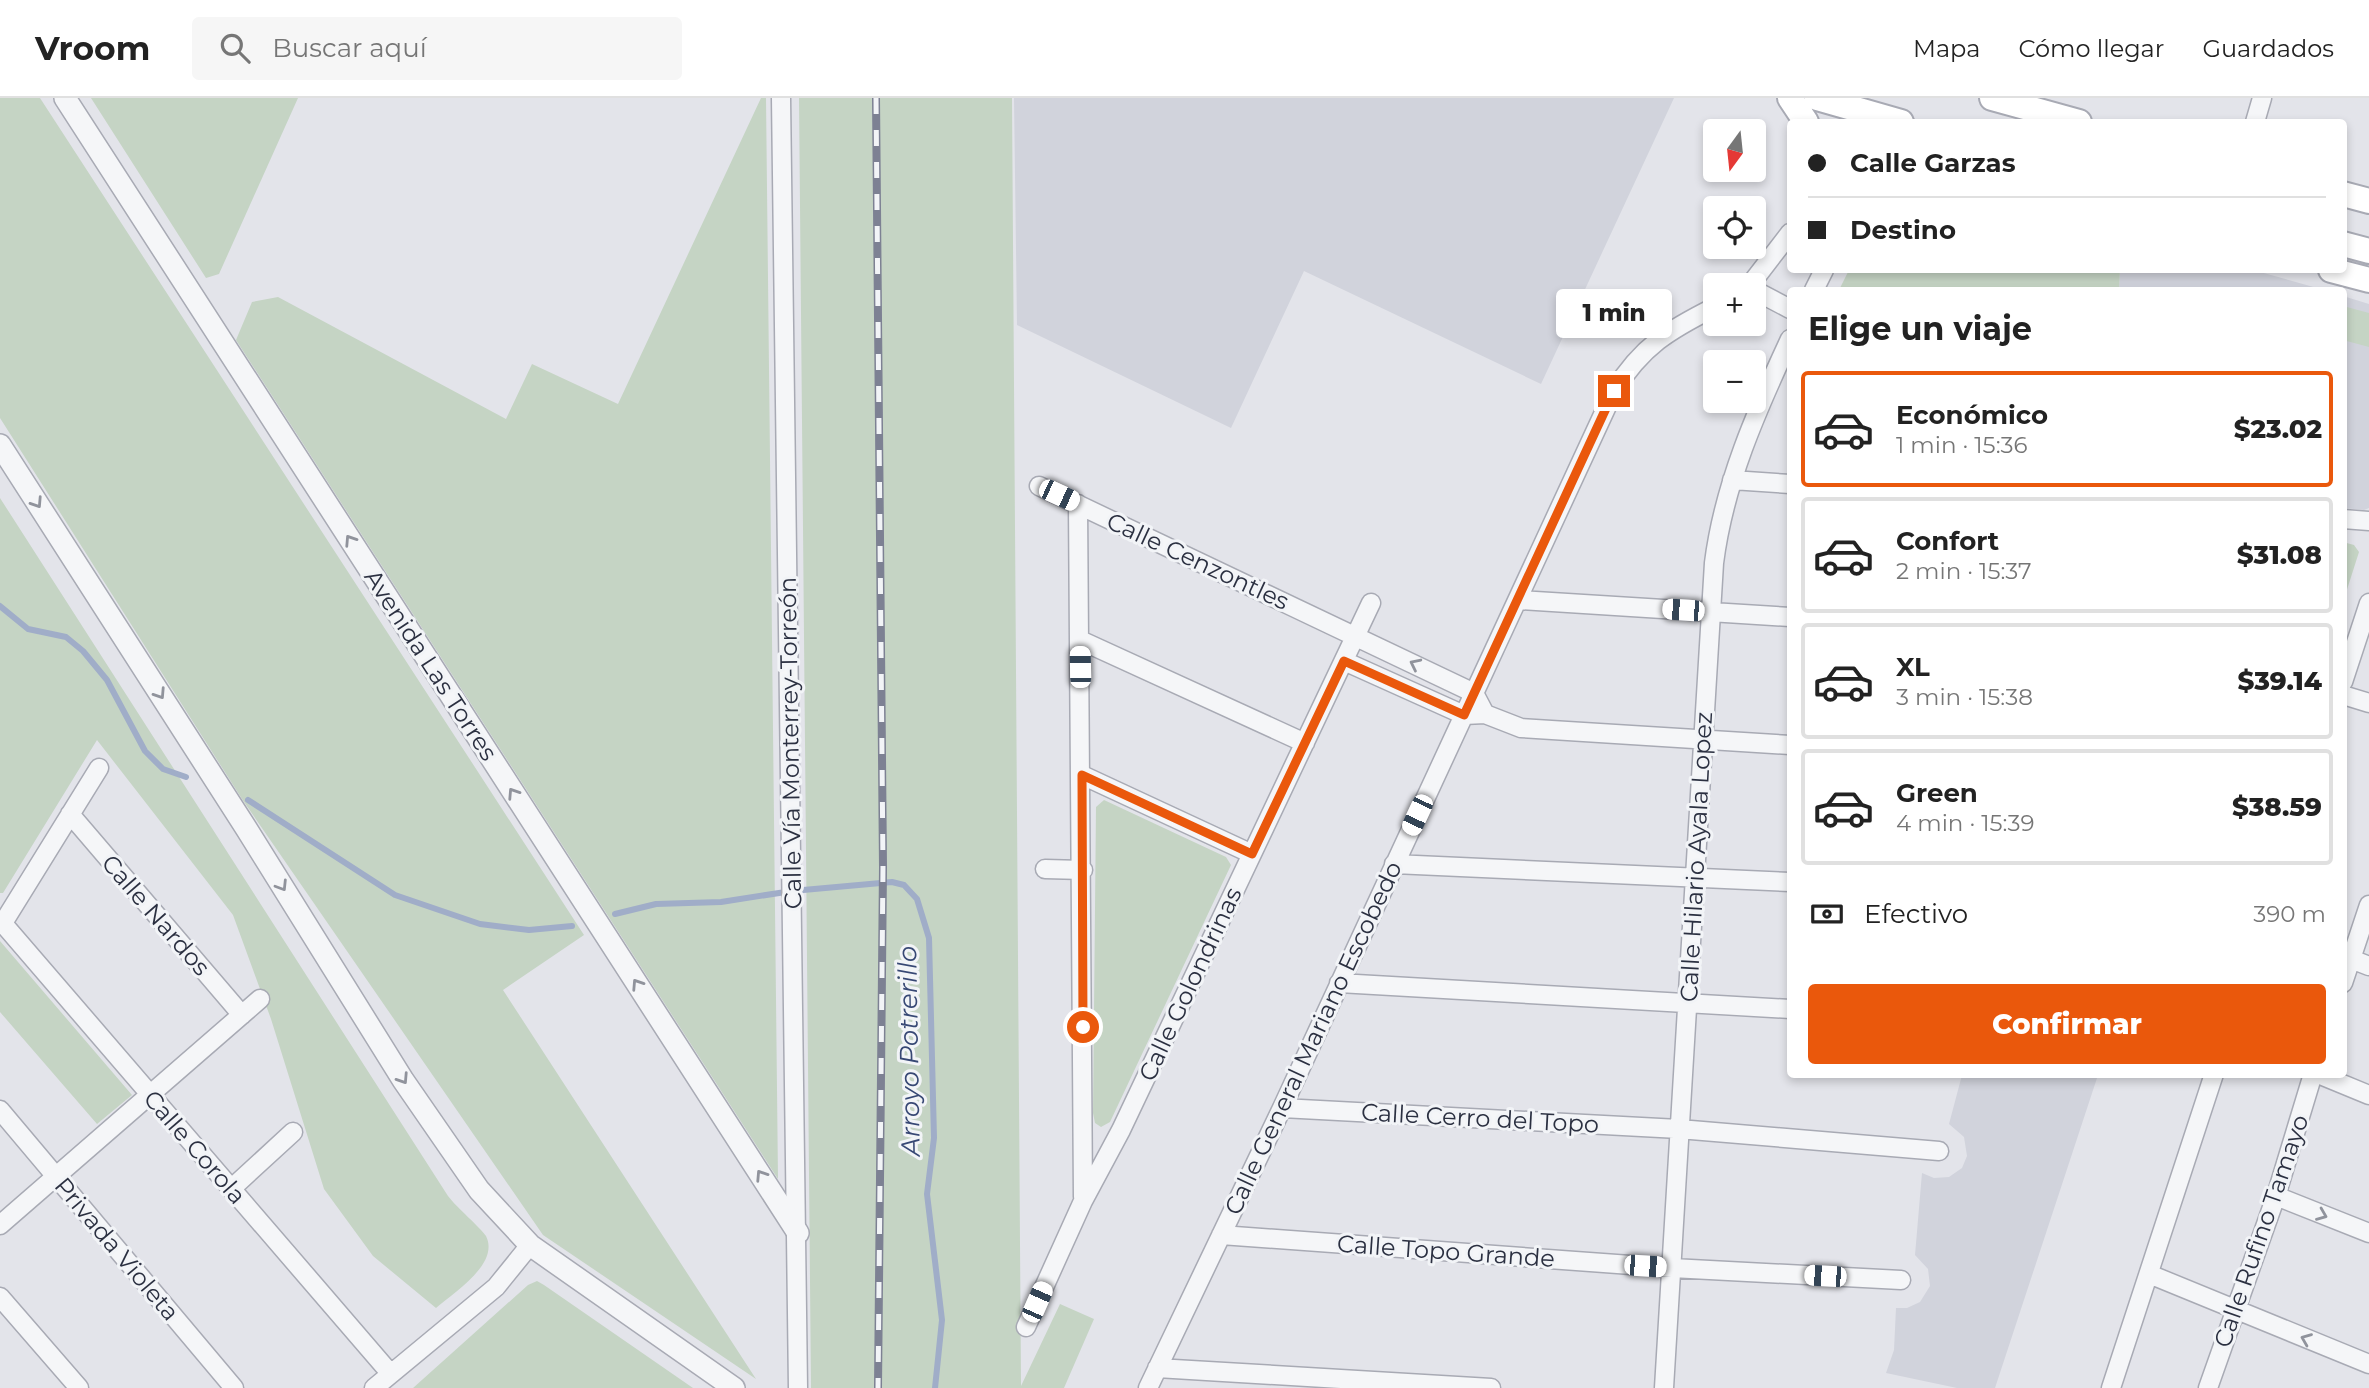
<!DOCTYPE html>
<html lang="es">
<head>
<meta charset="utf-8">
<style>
	:root { --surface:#fff; --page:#f6f6f6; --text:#222; --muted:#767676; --line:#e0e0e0; --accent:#ea580c }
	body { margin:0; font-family:Montserrat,sans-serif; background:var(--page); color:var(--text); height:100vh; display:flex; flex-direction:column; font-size:26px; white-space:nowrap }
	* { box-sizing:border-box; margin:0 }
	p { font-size:23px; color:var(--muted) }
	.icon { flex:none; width:38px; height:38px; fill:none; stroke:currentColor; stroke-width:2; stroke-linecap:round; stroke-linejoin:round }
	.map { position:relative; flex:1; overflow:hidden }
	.drawer { position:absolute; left:1787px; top:189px; width:560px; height:791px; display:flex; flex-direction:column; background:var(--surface); border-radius:7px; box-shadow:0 4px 10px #0003 }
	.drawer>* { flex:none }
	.banner { position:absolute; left:1787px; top:21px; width:560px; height:154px; border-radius:7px; box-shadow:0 4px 10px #0003; display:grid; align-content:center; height:154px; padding:0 21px; background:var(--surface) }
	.needle { width:46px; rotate:195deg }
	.tools { position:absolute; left:1703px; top:21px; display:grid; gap:14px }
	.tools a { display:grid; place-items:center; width:63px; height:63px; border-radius:7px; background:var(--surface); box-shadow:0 4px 10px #0003; font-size:35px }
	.end { position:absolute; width:32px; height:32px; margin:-16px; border:9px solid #ea580c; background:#fff; box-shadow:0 0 0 4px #fff }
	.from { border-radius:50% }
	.bubble { position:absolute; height:49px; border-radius:7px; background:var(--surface); box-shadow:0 4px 10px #0003; font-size:23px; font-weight:800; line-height:49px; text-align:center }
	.car { position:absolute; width:21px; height:42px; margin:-21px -10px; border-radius:9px; box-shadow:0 0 5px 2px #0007; background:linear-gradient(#fff 24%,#345 0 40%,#fff 0 76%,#345 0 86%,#fff 0) }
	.banner b { display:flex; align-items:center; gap:24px; height:66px; font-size:26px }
	.banner b+b { border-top:2px solid var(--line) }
	.banner i { width:18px; height:18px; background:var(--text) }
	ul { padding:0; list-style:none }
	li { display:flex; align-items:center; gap:21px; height:116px; margin:0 14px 10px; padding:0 7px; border:4px solid var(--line); border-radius:7px }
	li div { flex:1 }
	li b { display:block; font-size:26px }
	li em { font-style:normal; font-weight:800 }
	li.active { border-color:var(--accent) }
	li>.icon { width:63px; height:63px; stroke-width:1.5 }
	h2 { padding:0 21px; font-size:32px; line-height:84px }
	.pay { display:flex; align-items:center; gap:18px; height:77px; padding:0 21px; font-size:26px }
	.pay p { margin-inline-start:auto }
	.primary-button { display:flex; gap:14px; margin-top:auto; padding:14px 21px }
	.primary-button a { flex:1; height:80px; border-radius:7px; background:var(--accent); color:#fff; font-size:28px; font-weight:800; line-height:80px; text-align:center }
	header { display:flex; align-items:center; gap:42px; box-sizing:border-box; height:98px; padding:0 35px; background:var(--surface); border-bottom:2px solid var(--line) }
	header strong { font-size:33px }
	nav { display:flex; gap:38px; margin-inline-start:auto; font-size:24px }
	.search { width:490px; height:63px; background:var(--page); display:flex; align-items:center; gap:18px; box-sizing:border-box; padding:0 24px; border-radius:7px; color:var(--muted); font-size:26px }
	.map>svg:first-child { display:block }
	.built { fill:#d1d3dc }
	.green { fill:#c5d4c4 }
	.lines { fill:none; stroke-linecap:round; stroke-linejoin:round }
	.stream { stroke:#a0adc8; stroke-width:6 }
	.minor-casing { stroke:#a8aab4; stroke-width:21 }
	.tertiary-casing { stroke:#a8aab4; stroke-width:24 }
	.secondary-casing { stroke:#a8aab4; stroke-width:28 }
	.minor { stroke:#f5f6f8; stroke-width:18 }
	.tertiary { stroke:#f5f6f8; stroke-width:21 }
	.secondary { stroke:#fff; stroke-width:24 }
	.rail-casing { stroke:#7d8193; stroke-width:8 }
	.rail { stroke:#f2f4f7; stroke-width:5; stroke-dasharray:16; stroke-linecap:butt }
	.oneway { stroke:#90939c }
	.route { stroke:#ea580c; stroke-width:9 }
	.labels { text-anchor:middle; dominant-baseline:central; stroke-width:6; stroke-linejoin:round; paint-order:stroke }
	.street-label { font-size:24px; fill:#2b3041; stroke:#f2f4f7 }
	.water-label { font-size:26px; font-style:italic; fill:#374874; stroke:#f2f4f7 }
</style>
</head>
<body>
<header>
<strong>Vroom</strong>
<div class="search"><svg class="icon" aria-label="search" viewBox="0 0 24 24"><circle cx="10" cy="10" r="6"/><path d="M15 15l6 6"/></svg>Buscar aquí</div>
<nav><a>Mapa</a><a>Cómo llegar</a><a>Guardados</a></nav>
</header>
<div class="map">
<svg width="2369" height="1290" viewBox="0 0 2369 1290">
	<rect width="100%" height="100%" fill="#e3e4ea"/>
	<path class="built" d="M 1014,0 L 1674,0 L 1541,286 L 1304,173 L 1231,330 L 1017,227 Z
		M 2120,172 L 2253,172 L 2324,192 L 2119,192 Z
		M 2343,198 L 2369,206 L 2369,410 L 2364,412 L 2343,410 Z
		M 1962,977 L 2098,977 L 1995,1290 L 1957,1290 L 1886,1275 L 1894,1252 L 1896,1210 L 1907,1210 L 1920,1204 L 1930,1188 L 1928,1171 L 1915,1157 L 1922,1075 L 1934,1080 L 1949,1079 L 1962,1070 L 1967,1058 L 1964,1039 L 1949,1026 Z"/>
	<path class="green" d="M 0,0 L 40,0 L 584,837 L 503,892 L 756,1281 L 543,1137 L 242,701 L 0,320 Z
		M 91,0 L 298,0 L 219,176 L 206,180 Z
		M 761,0 L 766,0 L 778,1081 L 236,242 L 252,204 L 278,199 L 506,321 L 532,266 L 618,306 Z
		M 799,0 L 1012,0 L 1021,1288 L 1060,1206 L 1094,1221 L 1064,1290 L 811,1290 Z
		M 1849,172 L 2120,172 L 2119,192 L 1839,192 Z
		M 2343,208 L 2369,215 L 2369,249 L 2343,242 Z
		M 0,400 L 448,1098 C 457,1110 480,1129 486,1138 C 500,1166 453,1195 436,1210 L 373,1158 L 324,1091 L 271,921 L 233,817 L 97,642 L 3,795 L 0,795 Z
		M 2343,444 L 2354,447 L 2359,454 L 2343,504 Z
		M 1104,702 L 1226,759 L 1231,767 L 1110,1024 L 1101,1029 L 1095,1025 L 1093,1015 L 1096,709 Z
		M 0,843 L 132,997 L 97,1026 L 0,914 Z
		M 537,1183 L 544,1187 L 693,1290 L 413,1290 L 528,1187 Z"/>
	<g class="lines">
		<path class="stream" d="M 0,508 L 28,531 L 66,539 L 83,553 L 107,582 L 145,653 L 163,671 L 186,679
			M 248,702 L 395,797 L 480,826 L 529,832 L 572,828
			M 615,816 L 656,806 L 721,804 L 792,793 L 892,784 L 904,787 L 917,801 L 929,840 L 934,1040 L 927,1096 L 942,1222 L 935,1290"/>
		<g class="minor-casing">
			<path id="minor" d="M 781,0 L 798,1290
				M 2255,24 L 2262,0
				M 1750,187 L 1790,135
				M 1754,192 L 1790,211
				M 1814,192 L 1824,172
				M 1732,382 L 1790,386
				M 1039,388 L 1474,595 L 1485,616
				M 1078,406 L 1083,1099
				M 2343,421 L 2369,423
				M 1519,502 L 1790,519
				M 1080,542 L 1305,645
				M 1344,563 L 1464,617 L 1485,616 L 1521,630 L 1790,647
				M 2343,584 L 2369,505
				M 2343,597 L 2369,605
				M 1082,677 L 1252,756
				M 70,716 L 242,917
				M 1394,766 L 1790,784
				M 1045,771 L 1083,772
				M 0,822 L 390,1275
				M 3,825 L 99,670
				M 2351,861 L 2369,868
				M 1339,885 L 1790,911
				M 2343,885 L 2369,807
				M 2318,976 L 2369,997
				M 1282,1010 L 1679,1031 L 1939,1053
				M 0,1012 L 234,1290
				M 231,1091 L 293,1034
				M 2276,1098 L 2369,1135
				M 0,1127 L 260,901
				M 1221,1137 L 1672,1170 L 1901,1182
				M 2149,1176 L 2369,1266
				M 0,1199 L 79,1290
				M 1026,1229 L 1083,1103 L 1121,1032 L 1371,505
				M 1157,1270 L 1491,1290
				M 374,1290 L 496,1189 L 530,1147
				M 1148,1290 L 1282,1010 L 1614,293 C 1642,248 1669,232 1715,209
				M 1664,1290 L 1714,465 C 1724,386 1756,314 1790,241
				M 2111,1290 L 2214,976
				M 2208,1290 L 2276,1098 L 2313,976"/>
		</g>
		<g class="tertiary-casing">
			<path id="tertiary" d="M 65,0 L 798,1135
				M 0,347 L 246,730 L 403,982 L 479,1092 L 530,1147 L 734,1290"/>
		</g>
		<g class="secondary-casing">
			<path id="secondary" d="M 1790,0 L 1806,24
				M 1817,0 L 1901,24
				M 1992,0 L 2079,24
				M 2343,96 L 2369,103
				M 2343,146 L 2369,153
				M 2331,172 L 2369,182"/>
		</g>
		<use href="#minor" class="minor"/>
		<use href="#tertiary" class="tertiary"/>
		<use href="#secondary" class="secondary"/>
		<g class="rail-casing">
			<path id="rail" d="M 876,0 L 883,769 L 878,1290"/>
		</g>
		<use href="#rail" class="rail"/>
	</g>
	<defs><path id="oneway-chevron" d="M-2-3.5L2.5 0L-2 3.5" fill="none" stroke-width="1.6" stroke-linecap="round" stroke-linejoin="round" transform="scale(1.75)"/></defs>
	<g class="oneway">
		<use href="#oneway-chevron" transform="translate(37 405) rotate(57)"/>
		<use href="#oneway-chevron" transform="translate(350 442) rotate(-123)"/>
		<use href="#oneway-chevron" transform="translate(1415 566) rotate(-154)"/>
		<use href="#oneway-chevron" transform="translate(160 596) rotate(57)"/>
		<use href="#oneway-chevron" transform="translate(513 695) rotate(-123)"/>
		<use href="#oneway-chevron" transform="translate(282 788) rotate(58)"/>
		<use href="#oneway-chevron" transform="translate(637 886) rotate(-123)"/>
		<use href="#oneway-chevron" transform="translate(403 981) rotate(57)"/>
		<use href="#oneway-chevron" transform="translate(761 1077) rotate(-123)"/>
		<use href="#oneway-chevron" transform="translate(2322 1117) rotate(22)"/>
		<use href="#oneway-chevron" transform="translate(2306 1241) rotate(-158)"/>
	</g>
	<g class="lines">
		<path class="route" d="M 1083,929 L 1082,677 L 1252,756 L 1344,563 L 1464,617 L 1614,293"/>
	</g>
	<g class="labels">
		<g class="street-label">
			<text transform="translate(1198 463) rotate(25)">Calle Cenzontles</text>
			<text transform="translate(431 567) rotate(57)">Avenida Las Torres</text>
			<text transform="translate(790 645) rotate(-91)">Calle Vía Monterrey-Torreón</text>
			<text transform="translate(1696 759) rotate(-87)">Calle Hilario Ayala Lopez</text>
			<text transform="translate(156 817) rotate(49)">Calle Nardos</text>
			<text transform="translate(1190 886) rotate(-65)">Calle Golondrinas</text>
			<text transform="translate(1313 940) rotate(-65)">Calle General Mariano Escobedo</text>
			<text transform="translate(1480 1020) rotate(3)">Calle Cerro del Topo</text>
			<text transform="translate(195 1049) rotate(49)">Calle Corola</text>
			<text transform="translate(2261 1133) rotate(-71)">Calle Rufino Tamayo</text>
			<text transform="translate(117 1151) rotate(50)">Privada Violeta</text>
			<text transform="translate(1446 1153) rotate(4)">Calle Topo Grande</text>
		</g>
		<g class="water-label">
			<text transform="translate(909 953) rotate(-91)">Arroyo Potrerillo</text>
		</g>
	</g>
</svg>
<div class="tools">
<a><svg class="needle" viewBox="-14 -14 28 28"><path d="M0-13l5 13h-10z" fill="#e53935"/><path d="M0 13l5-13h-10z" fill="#767676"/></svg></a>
<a><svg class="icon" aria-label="locate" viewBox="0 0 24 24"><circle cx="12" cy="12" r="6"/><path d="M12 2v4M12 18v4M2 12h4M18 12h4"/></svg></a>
<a>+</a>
<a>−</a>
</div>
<i class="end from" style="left:1083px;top:929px"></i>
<i class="end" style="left:1614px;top:293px"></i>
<div class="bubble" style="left:1556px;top:191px;width:116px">1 min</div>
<i class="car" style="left:1059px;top:397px;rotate:115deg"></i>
<i class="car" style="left:1683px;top:512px;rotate:274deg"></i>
<i class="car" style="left:1080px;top:569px;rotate:359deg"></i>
<i class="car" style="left:1417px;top:717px;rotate:205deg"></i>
<i class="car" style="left:1645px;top:1168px;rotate:94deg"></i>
<i class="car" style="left:1825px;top:1178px;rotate:273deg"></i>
<i class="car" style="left:1037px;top:1204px;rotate:24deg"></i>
<div class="banner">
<b><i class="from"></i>Calle Garzas</b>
<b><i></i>Destino</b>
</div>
<section class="drawer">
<h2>Elige un viaje</h2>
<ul>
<li class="active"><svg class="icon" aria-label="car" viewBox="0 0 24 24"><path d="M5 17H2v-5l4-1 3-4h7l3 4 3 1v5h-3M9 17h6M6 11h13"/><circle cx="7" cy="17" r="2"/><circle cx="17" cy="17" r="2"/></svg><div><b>Económico</b><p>1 min · 15:36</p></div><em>$23.02</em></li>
<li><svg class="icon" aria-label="car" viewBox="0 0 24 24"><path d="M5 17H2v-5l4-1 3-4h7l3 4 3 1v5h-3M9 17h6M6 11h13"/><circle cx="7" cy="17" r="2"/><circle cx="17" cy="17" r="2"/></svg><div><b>Confort</b><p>2 min · 15:37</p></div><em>$31.08</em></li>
<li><svg class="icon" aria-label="car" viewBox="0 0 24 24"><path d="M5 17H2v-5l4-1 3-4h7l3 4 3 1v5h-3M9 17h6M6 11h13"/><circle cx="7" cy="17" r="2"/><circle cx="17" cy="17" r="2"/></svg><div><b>XL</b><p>3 min · 15:38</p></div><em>$39.14</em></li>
<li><svg class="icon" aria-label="car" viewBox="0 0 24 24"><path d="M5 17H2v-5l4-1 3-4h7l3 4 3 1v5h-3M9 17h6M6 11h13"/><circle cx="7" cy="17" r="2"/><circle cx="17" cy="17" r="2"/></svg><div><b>Green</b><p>4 min · 15:39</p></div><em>$38.59</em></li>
</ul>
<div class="pay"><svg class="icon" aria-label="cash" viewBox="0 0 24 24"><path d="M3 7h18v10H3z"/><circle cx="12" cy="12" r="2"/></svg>Efectivo<p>390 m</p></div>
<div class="primary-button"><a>Confirmar</a></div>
</section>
</div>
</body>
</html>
